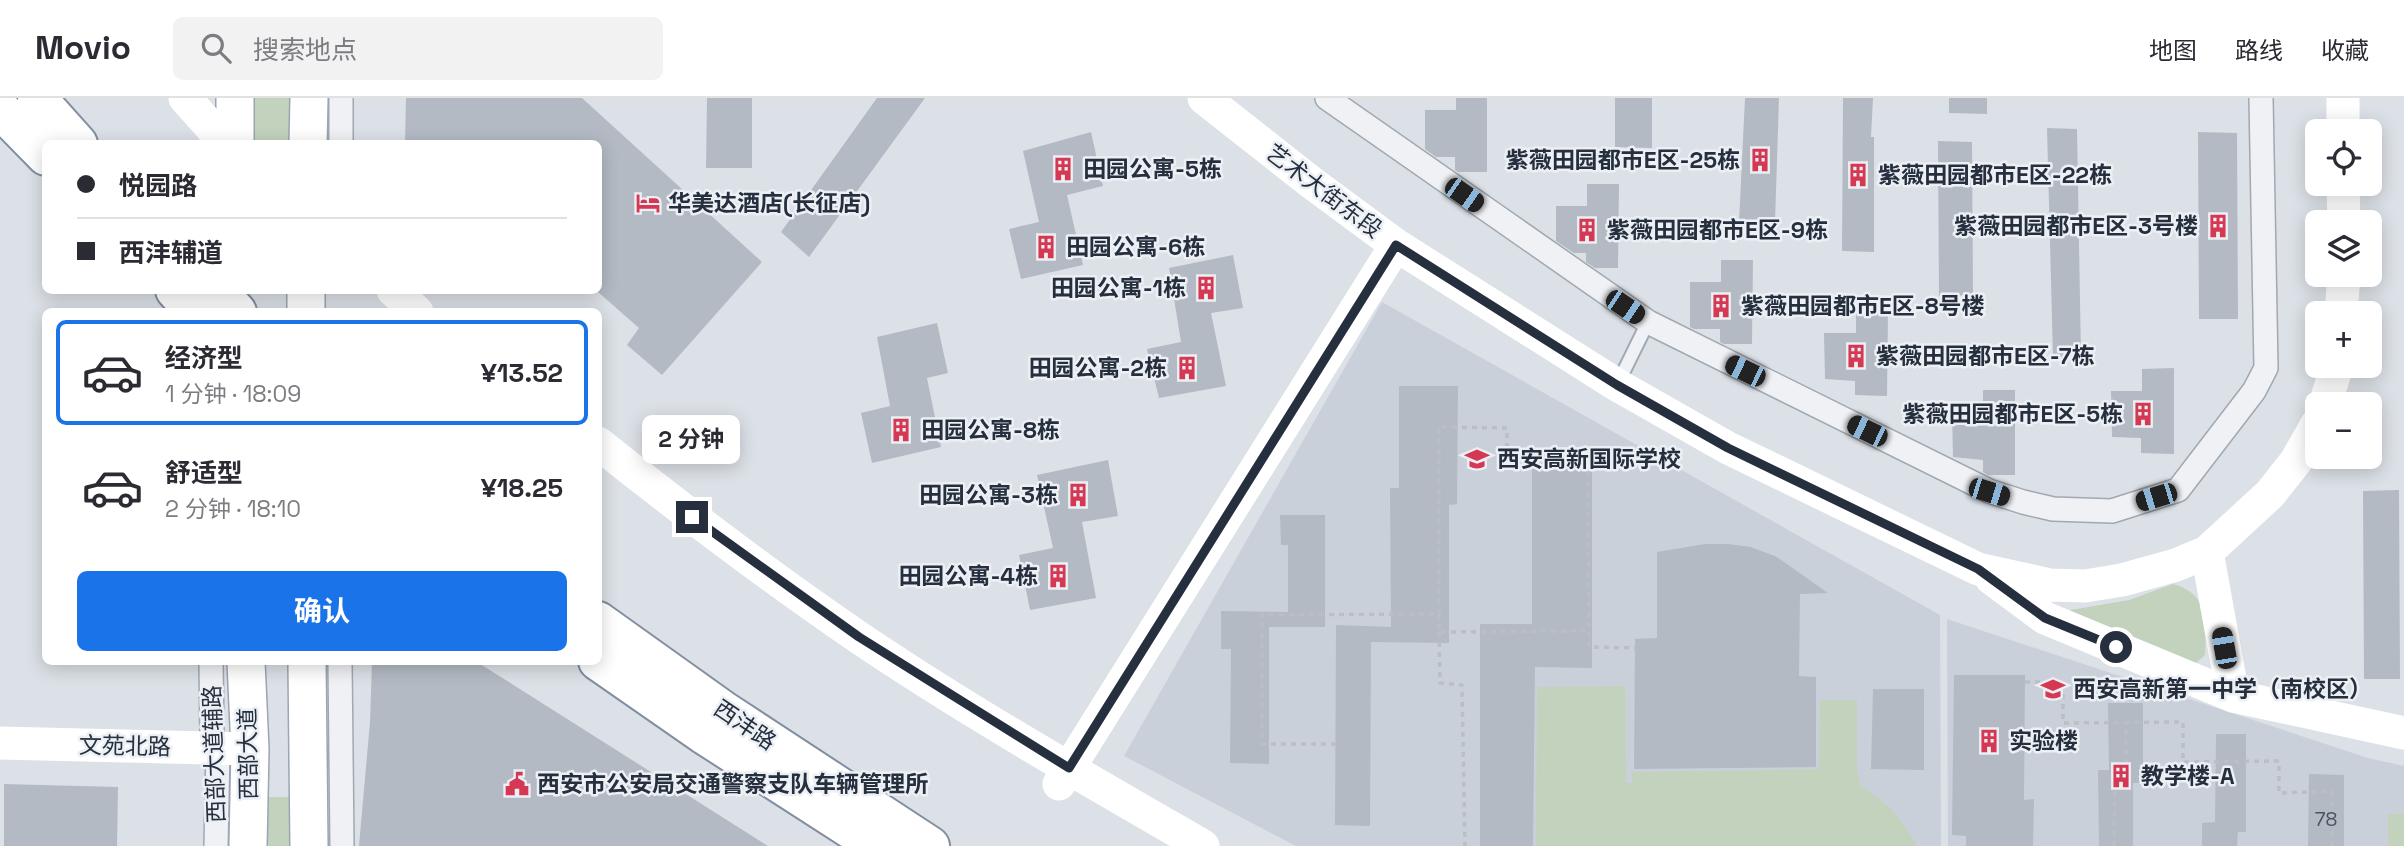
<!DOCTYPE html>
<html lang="zh">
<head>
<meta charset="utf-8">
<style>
	:root { --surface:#fff; --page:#f2f2f3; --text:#2b2b33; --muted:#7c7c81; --line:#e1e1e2; --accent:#1a73e8 }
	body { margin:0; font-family:"Space Grotesk","Noto Sans SC",sans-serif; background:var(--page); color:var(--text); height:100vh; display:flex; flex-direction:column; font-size:26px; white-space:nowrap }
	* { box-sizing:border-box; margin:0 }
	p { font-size:23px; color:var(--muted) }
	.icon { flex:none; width:38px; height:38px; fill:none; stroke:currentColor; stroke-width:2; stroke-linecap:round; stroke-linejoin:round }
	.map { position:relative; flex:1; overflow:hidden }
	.sheet { position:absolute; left:42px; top:210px; width:560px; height:357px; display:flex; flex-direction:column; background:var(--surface); border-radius:10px; box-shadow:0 4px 18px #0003 }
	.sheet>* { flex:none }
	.banner { position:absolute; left:42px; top:42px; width:560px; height:154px; border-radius:10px; box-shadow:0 4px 18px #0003; display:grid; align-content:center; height:154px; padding:0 35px; background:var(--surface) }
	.controls { position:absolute; left:2305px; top:21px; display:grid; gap:14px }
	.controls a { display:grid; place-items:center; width:77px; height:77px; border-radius:10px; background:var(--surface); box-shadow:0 4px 18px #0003; font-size:35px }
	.end { position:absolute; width:32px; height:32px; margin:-16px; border:9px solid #252f3e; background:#fff; box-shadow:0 0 0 4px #fff }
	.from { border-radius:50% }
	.bubble { position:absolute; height:49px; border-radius:10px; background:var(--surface); box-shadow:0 4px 18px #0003; font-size:23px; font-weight:700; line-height:49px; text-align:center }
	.car { position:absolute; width:21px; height:42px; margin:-21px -10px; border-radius:9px; box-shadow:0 0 5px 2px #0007; background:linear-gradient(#222 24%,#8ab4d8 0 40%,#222 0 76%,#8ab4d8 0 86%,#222 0) }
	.banner b { display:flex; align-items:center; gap:24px; height:66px; font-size:26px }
	.banner b+b { border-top:2px solid var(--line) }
	.banner i { width:18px; height:18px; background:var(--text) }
	ul { padding:12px 0 0; list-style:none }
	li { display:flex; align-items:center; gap:21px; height:105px; margin:0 14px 10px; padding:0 21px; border:4px solid transparent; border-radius:10px }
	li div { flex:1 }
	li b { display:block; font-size:26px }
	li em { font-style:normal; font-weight:700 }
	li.selected { border-color:var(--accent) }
	li>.icon { width:63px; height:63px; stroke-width:1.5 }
	.button { display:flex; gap:14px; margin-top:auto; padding:14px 35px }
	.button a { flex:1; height:80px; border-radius:10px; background:var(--accent); color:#fff; font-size:28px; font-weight:700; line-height:80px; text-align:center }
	header { display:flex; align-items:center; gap:42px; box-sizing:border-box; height:98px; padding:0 35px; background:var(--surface); border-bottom:2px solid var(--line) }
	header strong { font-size:33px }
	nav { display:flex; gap:38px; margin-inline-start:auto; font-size:24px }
	.search { width:490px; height:63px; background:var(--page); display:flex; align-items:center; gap:18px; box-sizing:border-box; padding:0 24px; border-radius:10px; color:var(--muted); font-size:26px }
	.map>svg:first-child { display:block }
	.built { fill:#cad0d9 }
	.green { fill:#c2d2bd }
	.building { fill:#b3bac4 }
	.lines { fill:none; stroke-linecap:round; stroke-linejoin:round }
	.lane-casing { stroke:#a1a8b1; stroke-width:16 }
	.street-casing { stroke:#a1a8b1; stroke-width:26 }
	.primary-casing { stroke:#9ba5b4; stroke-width:40 }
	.highway-casing { stroke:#838e9f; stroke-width:42 }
	.path { stroke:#babfc5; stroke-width:3.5; stroke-dasharray:5 5; stroke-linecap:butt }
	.lane { stroke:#eff1f5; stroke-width:12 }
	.street { stroke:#eff1f5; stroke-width:23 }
	.secondary { stroke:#fff; stroke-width:33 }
	.primary { stroke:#fff; stroke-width:37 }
	.highway { stroke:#fff; stroke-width:38 }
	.route { stroke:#252f3e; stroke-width:9 }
	.labels { text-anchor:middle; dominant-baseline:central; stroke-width:5; stroke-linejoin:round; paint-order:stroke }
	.number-label { font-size:19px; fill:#485260 }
	.poi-label { font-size:23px; font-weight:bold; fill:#252f3e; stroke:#ecf0f5; text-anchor:start }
	.street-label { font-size:23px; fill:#252f3e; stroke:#ecf0f5 }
</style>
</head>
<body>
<header>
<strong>Movio</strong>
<div class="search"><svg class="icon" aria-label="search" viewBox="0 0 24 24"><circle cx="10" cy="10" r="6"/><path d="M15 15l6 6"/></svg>搜索地点</div>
<nav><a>地图</a><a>路线</a><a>收藏</a></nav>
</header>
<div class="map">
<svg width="2404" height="748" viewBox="0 0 2404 748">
	<rect width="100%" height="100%" fill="#dce1e7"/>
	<path class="built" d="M 1382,204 L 1940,517 L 1941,748 L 1296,748 L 1124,658 Z
		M 1947,521 L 2368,660 L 2404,668 L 2404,748 L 1948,748 Z"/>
	<path class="green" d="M 250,0 L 292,0 L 291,45 L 249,46 Z
		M 2173,486 C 2210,496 2206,525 2205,557 L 2194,567 L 2065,513 L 2129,502 Z
		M 1625,588 L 1626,685 L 1632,685 L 1632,674 L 1819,671 L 1820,602 L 1857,602 L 1857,673 L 1861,688 C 1886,704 1903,721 1917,748 L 1536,748 L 1537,589 Z
		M 265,699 L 292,699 L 292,748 L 265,748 Z
		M 2388,716 L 2404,716 L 2404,748 L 2388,748 Z"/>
	<path class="building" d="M 406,0 L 582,0 L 762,164 L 662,277 L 627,247 L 639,230 L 598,194 L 598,46 L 405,46 Z
		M 707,0 L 752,0 L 752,70 L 706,70 Z
		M 877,0 L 925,0 L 809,159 L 781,134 Z
		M 1456,0 L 1487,0 L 1487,74 L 1458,74 L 1455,72 L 1455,59 L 1436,59 L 1425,51 L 1425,12 L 1456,12 Z
		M 1615,0 L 1652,0 L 1652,50 L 1615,49 Z
		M 1745,0 L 1779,0 L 1775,124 L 1739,124 Z
		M 1843,0 L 1873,0 L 1871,39 L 1874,39 L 1874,154 L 1842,153 Z
		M 1949,0 L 1987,0 L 1987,16 L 1949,15 Z
		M 2047,30 L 2077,31 L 2081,259 L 2053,259 Z
		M 1091,34 L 1103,88 L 1067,97 L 1083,167 L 1021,181 L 1009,131 L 1039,124 L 1023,53 Z
		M 2198,34 L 2237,35 L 2238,221 L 2199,221 Z
		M 1938,43 L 1972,44 L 1973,197 L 1939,198 Z
		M 1587,86 L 1619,86 L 1618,170 L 1595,170 L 1586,164 L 1586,155 L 1574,155 L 1556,143 L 1556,108 L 1587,108 Z
		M 1233,157 L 1243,210 L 1211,215 L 1226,288 L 1159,300 L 1147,251 L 1181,244 L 1169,170 Z
		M 1721,162 L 1753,162 L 1752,246 L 1724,246 L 1720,244 L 1720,231 L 1694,231 L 1690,229 L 1690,184 L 1721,184 Z
		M 1856,213 L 1888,213 L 1887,298 L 1855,297 L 1855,283 L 1825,281 L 1824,235 L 1856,235 Z
		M 937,225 L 948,275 L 927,280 L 941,349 L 872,365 L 861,315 L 890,308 L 877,239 Z
		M 2174,270 L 2174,356 L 2141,355 L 2141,340 L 2112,339 L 2111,293 L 2142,293 L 2142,271 Z
		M 1399,288 L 1458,288 L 1457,406 L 1449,407 L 1449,545 L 1371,544 L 1370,728 L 1335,727 L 1336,527 L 1391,529 L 1390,390 L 1399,390 Z
		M 1983,292 L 2015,292 L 2015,377 L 1988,377 L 1983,374 L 1983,362 L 1953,359 L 1952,315 L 1983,315 Z
		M 1108,362 L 1118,418 L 1082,424 L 1096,500 L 1030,512 L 1019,457 L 1053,450 L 1037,377 Z
		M 1532,365 L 1592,366 L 1592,570 L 1535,569 L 1533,748 L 1480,748 L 1480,526 L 1532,526 Z
		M 2399,392 L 2400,581 L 2364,581 L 2363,393 Z
		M 1280,417 L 1325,417 L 1325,529 L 1269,529 L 1269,666 L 1230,665 L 1231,551 L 1221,551 L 1221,513 L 1288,514 L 1288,447 L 1281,447 Z
		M 1705,446 L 1728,446 L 1751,449 L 1777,459 L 1828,495 L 1800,496 L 1799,578 L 1816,579 L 1816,669 L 1634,671 L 1635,541 L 1657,540 L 1657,454 Z
		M 372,564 L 477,564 L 768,748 L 359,748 L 370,624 Z
		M 1954,577 L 2025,577 L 2024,702 L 2034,701 L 2033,748 L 1966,748 L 1966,738 L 1952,737 Z
		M 1873,591 L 1924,591 L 1924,672 L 1871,671 Z
		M 2108,605 L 2143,605 L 2143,685 L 2133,685 L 2133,748 L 2099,748 L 2098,672 L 2109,672 Z
		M 2216,636 L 2246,636 L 2246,734 L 2238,734 L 2237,748 L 2202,748 L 2202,725 L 2215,724 Z
		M 2309,676 L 2344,677 L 2344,748 L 2308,748 Z
		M 4,686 L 118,689 L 117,748 L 4,748 Z"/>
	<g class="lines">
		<g class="lane-casing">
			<path id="lane" d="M 1617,287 L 1648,224"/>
		</g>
		<g class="street-casing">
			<path id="street" d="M 341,0 L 341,46
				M 1327,0 L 1648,224 L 1989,393 L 2023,404 L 2053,411 L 2112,413 L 2178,392 L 2254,293 L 2266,270 L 2261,0
				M 211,564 L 212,636 L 218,650 L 216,748
				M 340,564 L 342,748"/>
		</g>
		<g class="primary-casing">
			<path id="primary" d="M 235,46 L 235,0
				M 308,46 L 309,0
				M 306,214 L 306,192
				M 246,564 L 250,651 L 248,748
				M 307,564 L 309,748"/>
		</g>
		<g class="highway-casing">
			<path id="highway" d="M 37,0 L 78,46
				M 0,11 L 46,58
				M 175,192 L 195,214
				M 217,192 L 237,214
				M 598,523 L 724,613 L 930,748
				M 598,563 L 703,636 L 877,748"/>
		</g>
		<path class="path" d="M 1439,516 L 1439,329 L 1507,330 L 1507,356 L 1588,356 L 1589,549 L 1635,550
			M 1439,534 L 1440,585 L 1462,587 L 1465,748
			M 2025,584 L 2063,584 L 2063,625 L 2183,624 L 2183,664 L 2279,663 L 2279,695 L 2332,693 L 2332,748
			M 1336,646 L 1262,646 L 1262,517 L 1439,516 L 1439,534 L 1588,533
			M 2114,748 L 2115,679 L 2126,676 L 2126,624"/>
		<use href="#lane" class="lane"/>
		<use href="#street" class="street"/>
		<path class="secondary" d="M 185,0 L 226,46
			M 1204,0 L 1312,85 L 1396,147 L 1617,287 L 1728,350 L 1978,471 L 2050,487 L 2085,488 L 2122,482 L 2176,467 L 2207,454 L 2270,396 L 2296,363 L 2317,326
			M 2343,0 L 2343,33
			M 2343,86 L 2344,124
			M 393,192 L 417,214
			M 2341,215 L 2344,177
			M 2325,306 L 2337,268
			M 598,345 C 683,413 769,478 858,539 C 969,614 1087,681 1203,748
			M 2207,454 L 2233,598
			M 1991,480 L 2045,520 L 2233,598 L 2404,635
			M 0,645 L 250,651
			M 1059,686 L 1396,147"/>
		<use href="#primary" class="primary"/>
		<use href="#highway" class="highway"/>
	</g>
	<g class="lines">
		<path class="route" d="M 692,419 L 859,539 L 1069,670 L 1396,147 L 1617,287 L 1728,350 L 1978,471 L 2045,520 L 2116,549"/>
	</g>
	<defs>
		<g id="building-bare" transform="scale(1.89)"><path d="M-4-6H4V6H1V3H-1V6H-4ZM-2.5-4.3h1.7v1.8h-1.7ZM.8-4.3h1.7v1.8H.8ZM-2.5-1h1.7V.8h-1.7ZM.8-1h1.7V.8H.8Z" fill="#d53852" stroke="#ecf0f5" stroke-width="2.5" paint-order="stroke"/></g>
		<g id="hotel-bare" transform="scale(1.89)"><path d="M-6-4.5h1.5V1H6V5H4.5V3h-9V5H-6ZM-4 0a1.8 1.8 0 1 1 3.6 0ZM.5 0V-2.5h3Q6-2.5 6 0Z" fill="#d53852" stroke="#ecf0f5" stroke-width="2.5" paint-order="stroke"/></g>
		<g id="school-bare" transform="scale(1.89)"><path d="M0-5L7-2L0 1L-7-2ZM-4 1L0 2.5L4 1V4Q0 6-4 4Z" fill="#d53852" stroke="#ecf0f5" stroke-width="2.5" paint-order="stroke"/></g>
		<g id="civic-bare" transform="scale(1.89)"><path d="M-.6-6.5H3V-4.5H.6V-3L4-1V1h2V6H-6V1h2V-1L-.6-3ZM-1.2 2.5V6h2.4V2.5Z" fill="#d53852" stroke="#ecf0f5" stroke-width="2.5" paint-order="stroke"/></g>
	</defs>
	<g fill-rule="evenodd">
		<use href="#building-bare" x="1760" y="62"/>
		<use href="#building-bare" x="1063" y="71"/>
		<use href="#building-bare" x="1858" y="77"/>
		<use href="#hotel-bare" x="648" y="105"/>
		<use href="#building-bare" x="2218" y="128"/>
		<use href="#building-bare" x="1587" y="132"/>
		<use href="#building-bare" x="1046" y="149"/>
		<use href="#building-bare" x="1206" y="190"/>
		<use href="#building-bare" x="1721" y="208"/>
		<use href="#building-bare" x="1856" y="258"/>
		<use href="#building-bare" x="1187" y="270"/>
		<use href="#building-bare" x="2143" y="316"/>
		<use href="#building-bare" x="901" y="332"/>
		<use href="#school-bare" x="1477" y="361"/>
		<use href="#building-bare" x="1078" y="397"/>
		<use href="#building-bare" x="1058" y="478"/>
		<use href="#school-bare" x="2053" y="591"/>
		<use href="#building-bare" x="1989" y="643"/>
		<use href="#building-bare" x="2121" y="678"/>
		<use href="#civic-bare" x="517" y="686"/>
	</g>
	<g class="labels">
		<g class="number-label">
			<text x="2326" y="721">78</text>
		</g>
		<g class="poi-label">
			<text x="1740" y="62" text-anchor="end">紫薇田园都市E区-25栋</text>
			<text x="1083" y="71">田园公寓-5栋</text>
			<text x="1878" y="77">紫薇田园都市E区-22栋</text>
			<text x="668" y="105">华美达酒店(长征店)</text>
			<text x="2198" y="128" text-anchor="end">紫薇田园都市E区-3号楼</text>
			<text x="1607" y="132">紫薇田园都市E区-9栋</text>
			<text x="1066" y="149">田园公寓-6栋</text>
			<text x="1186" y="190" text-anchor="end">田园公寓-1栋</text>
			<text x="1741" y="208">紫薇田园都市E区-8号楼</text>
			<text x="1876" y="258">紫薇田园都市E区-7栋</text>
			<text x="1167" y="270" text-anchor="end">田园公寓-2栋</text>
			<text x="2123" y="316" text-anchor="end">紫薇田园都市E区-5栋</text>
			<text x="921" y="332">田园公寓-8栋</text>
			<text x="1497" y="361">西安高新国际学校</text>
			<text x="1058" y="397" text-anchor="end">田园公寓-3栋</text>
			<text x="1038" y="478" text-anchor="end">田园公寓-4栋</text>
			<text x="2073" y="591">西安高新第一中学（南校区）</text>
			<text x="2009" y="643">实验楼</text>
			<text x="2141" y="678">教学楼-A</text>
			<text x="537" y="686">西安市公安局交通警察支队车辆管理所</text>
		</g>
		<g class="street-label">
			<text transform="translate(1324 93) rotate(37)">艺术大街东段</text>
			<text transform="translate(745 627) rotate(34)">西沣路</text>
			<text transform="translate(125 648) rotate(1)">文苑北路</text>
			<text transform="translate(214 656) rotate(-92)">西部大道辅路</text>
			<text transform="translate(248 656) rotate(-91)">西部大道</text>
		</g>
	</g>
</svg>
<div class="controls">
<a><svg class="icon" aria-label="locate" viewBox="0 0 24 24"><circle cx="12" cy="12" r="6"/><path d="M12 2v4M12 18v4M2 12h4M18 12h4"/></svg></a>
<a><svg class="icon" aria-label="layers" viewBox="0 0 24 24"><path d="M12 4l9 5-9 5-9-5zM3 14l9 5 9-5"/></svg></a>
<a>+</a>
<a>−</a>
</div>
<i class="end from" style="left:2116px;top:549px"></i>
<i class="end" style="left:692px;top:419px"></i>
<div class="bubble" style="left:642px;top:317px;width:98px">2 分钟</div>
<i class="car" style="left:1464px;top:97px;rotate:125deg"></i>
<i class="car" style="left:1625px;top:209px;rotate:124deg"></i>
<i class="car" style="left:1745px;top:273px;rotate:296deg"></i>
<i class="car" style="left:1867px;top:333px;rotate:296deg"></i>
<i class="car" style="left:1989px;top:394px;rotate:107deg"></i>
<i class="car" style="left:2156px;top:399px;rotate:253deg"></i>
<i class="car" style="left:2224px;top:550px;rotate:350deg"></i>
<div class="banner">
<b><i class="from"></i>悦园路</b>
<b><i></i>西沣辅道</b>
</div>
<section class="sheet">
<ul>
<li class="selected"><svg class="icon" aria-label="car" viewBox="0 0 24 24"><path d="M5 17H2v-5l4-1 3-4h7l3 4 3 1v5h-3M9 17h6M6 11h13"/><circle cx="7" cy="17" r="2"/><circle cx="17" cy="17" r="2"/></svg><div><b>经济型</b><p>1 分钟 · 18:09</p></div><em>¥13.52</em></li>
<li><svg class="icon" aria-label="car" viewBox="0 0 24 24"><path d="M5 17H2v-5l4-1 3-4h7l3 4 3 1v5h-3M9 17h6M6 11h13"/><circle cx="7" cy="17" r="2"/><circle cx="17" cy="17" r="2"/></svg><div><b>舒适型</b><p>2 分钟 · 18:10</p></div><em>¥18.25</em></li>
</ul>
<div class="button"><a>确认</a></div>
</section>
</div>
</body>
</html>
